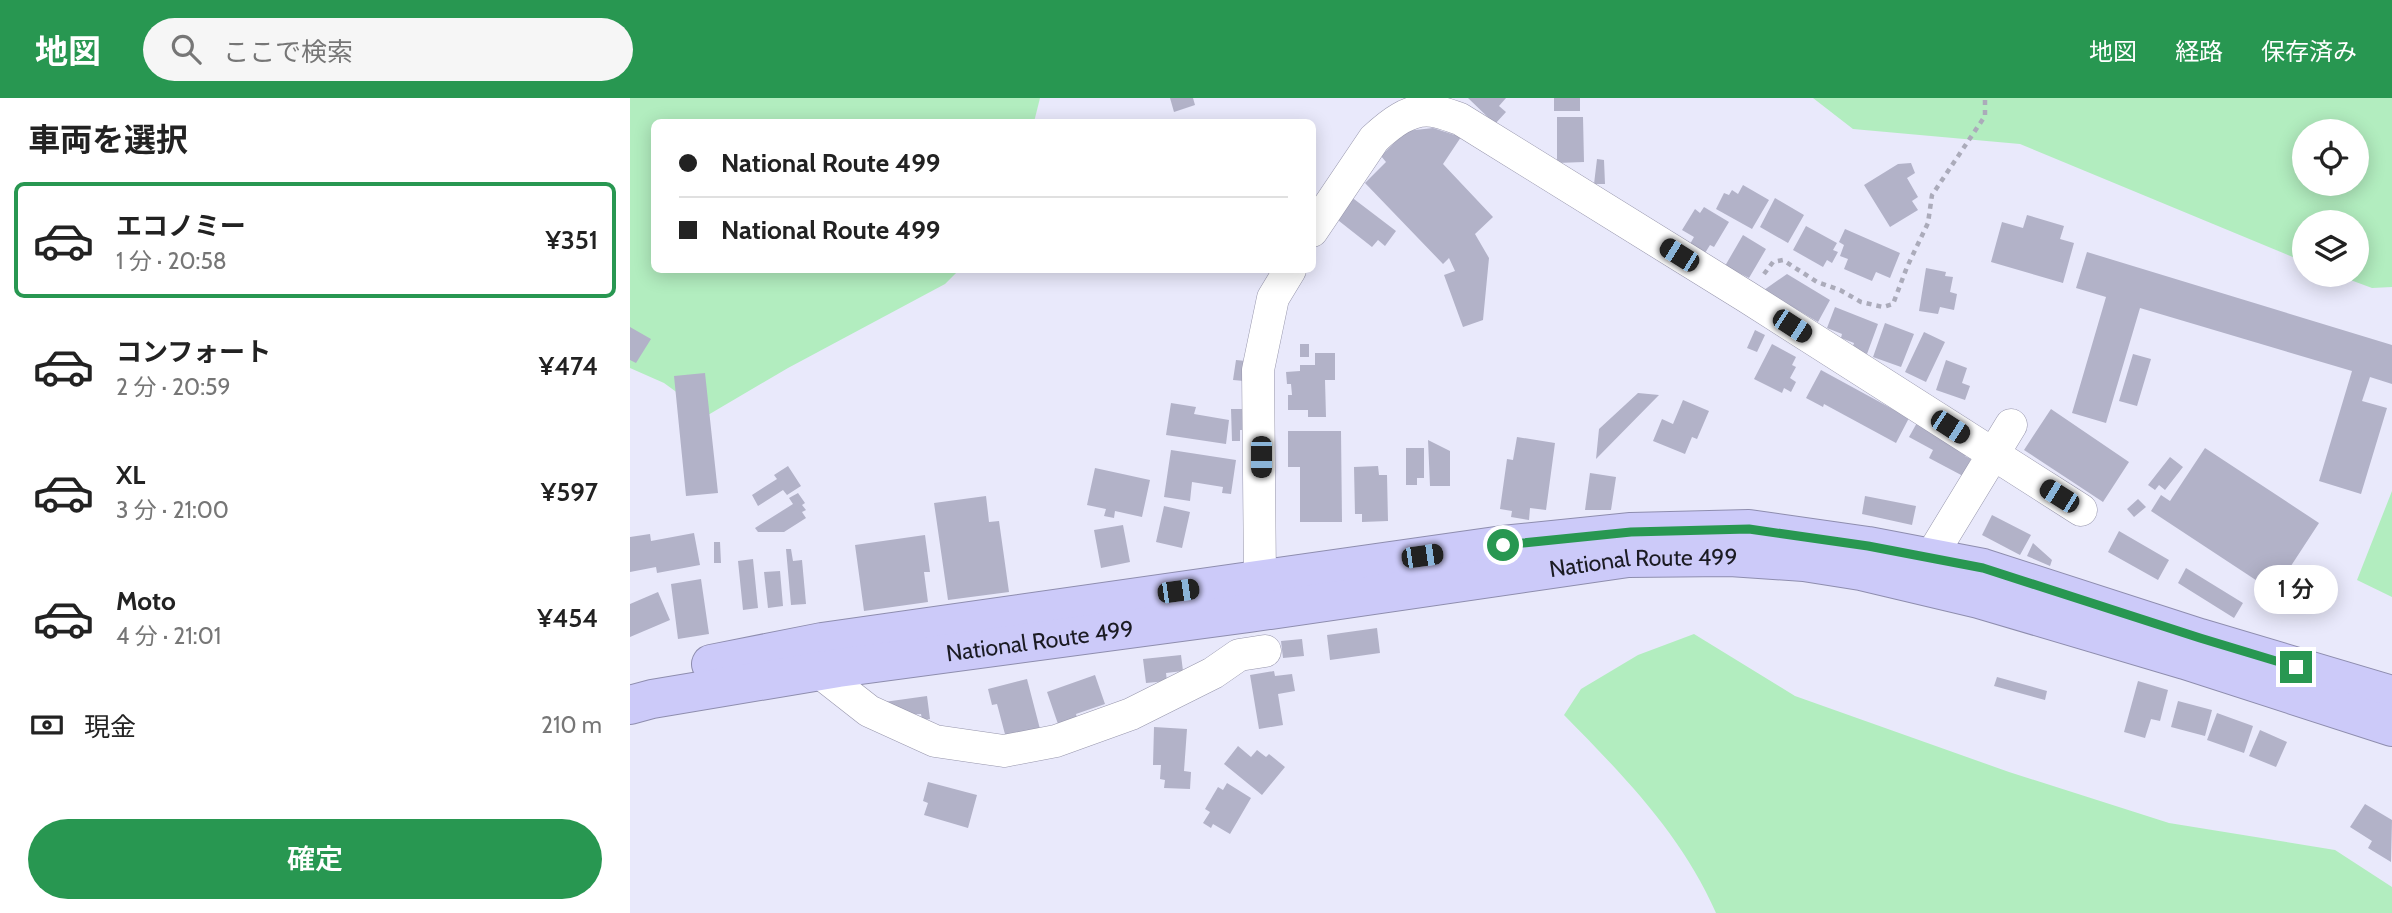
<!DOCTYPE html>
<html lang="ja">
<head>
<meta charset="utf-8">
<style>
	:root { --surface:#fff; --page:#f6f6f6; --text:#222; --muted:#767676; --line:#e0e0e0; --accent:#289751 }
	body { margin:0; font-family:Cabin,"Noto Sans JP",sans-serif; background:var(--page); color:var(--text); height:100vh; display:flex; flex-direction:column; font-size:26px; white-space:nowrap }
	* { box-sizing:border-box; margin:0 }
	p { font-size:23px; color:var(--muted) }
	.icon { flex:none; width:38px; height:38px; fill:none; stroke:currentColor; stroke-width:2; stroke-linecap:round; stroke-linejoin:round }
	.map { position:relative; flex:1; overflow:hidden }
	.details { display:flex; flex-direction:column; background:var(--surface); width:630px }
	.details>* { flex:none }
	.guide { position:absolute; left:21px; top:21px; width:665px; height:154px; border-radius:10px; box-shadow:0 4px 18px #0003; display:grid; align-content:center; height:154px; padding:0 28px; background:var(--surface) }
	.buttons { position:absolute; left:1662px; top:21px; display:grid; gap:14px }
	.buttons a { display:grid; place-items:center; width:77px; height:77px; border-radius:50%; background:var(--surface); box-shadow:0 4px 18px #0003; font-size:35px }
	.end { position:absolute; width:32px; height:32px; margin:-16px; border:9px solid #289751; background:#fff; box-shadow:0 0 0 4px #fff }
	.from { border-radius:50% }
	.bubble { position:absolute; height:49px; border-radius:24px; background:var(--surface); box-shadow:0 4px 18px #0003; font-size:23px; font-weight:600; line-height:49px; text-align:center }
	.car { position:absolute; width:21px; height:42px; margin:-21px -10px; border-radius:9px; box-shadow:0 0 5px 2px #0007; background:linear-gradient(#222 24%,#8ab4d8 0 40%,#222 0 76%,#8ab4d8 0 86%,#222 0) }
	.guide b { display:flex; align-items:center; gap:24px; height:66px; font-size:26px }
	.guide b+b { border-top:2px solid var(--line) }
	.guide i { width:18px; height:18px; background:var(--text) }
	ul { padding:0; list-style:none }
	li { display:flex; align-items:center; gap:21px; height:116px; margin:0 14px 10px; padding:0 14px; border:4px solid transparent; border-radius:10px }
	li div { flex:1 }
	li b { display:block; font-size:26px }
	li em { font-style:normal; font-weight:600 }
	li.current { border-color:var(--accent) }
	li>.icon { width:63px; height:63px; stroke-width:1.5 }
	h2 { padding:0 28px; font-size:32px; line-height:84px }
	.pay { display:flex; align-items:center; gap:18px; height:77px; padding:0 28px; font-size:26px }
	.pay p { margin-inline-start:auto }
	.primary-button { display:flex; gap:14px; margin-top:auto; padding:14px 28px }
	.primary-button a { flex:1; height:80px; border-radius:42px; background:var(--accent); color:#fff; font-size:28px; font-weight:600; line-height:80px; text-align:center }
	header { display:flex; align-items:center; gap:42px; box-sizing:border-box; height:98px; padding:0 35px; background:var(--accent); color:#fff }
	header strong { font-size:33px }
	nav { display:flex; gap:38px; margin-inline-start:auto; font-size:24px }
	.search { width:490px; height:63px; background:var(--page); display:flex; align-items:center; gap:18px; box-sizing:border-box; padding:0 24px; border-radius:38px; color:var(--muted); font-size:26px }
	main { display:flex; flex:1; min-height:0 }
	.map>svg:first-child { display:block }
	.green { fill:#b2edbf; fill-rule:evenodd }
	.building { fill:#b2b2c8 }
	.lines { fill:none; stroke-linecap:round; stroke-linejoin:round }
	.street-casing { stroke:#9695ab; stroke-width:33 }
	.highway-casing { stroke:#8e8dae; stroke-width:40 }
	.path { stroke:#ababba; stroke-width:4.5; stroke-dasharray:5 5; stroke-linecap:butt }
	.street { stroke:#fff; stroke-width:32 }
	.highway { stroke:#cccaf9; stroke-width:38 }
	.route { stroke:#289751; stroke-width:9 }
	.labels { text-anchor:middle; dominant-baseline:central; stroke-width:5; stroke-linejoin:round; paint-order:stroke }
	.street-label { font-size:23px; fill:#1b1b23; stroke:#f7f7fc }
</style>
</head>
<body>
<header>
<strong>地図</strong>
<div class="search"><svg class="icon" aria-label="search" viewBox="0 0 24 24"><circle cx="10" cy="10" r="6"/><path d="M15 15l6 6"/></svg>ここで検索</div>
<nav><a>地図</a><a>経路</a><a>保存済み</a></nav>
</header>
<main>
<section class="details">
<h2>車両を選択</h2>
<ul>
<li class="current"><svg class="icon" aria-label="car" viewBox="0 0 24 24"><path d="M5 17H2v-5l4-1 3-4h7l3 4 3 1v5h-3M9 17h6M6 11h13"/><circle cx="7" cy="17" r="2"/><circle cx="17" cy="17" r="2"/></svg><div><b>エコノミー</b><p>1 分 · 20:58</p></div><em>¥351</em></li>
<li><svg class="icon" aria-label="car" viewBox="0 0 24 24"><path d="M5 17H2v-5l4-1 3-4h7l3 4 3 1v5h-3M9 17h6M6 11h13"/><circle cx="7" cy="17" r="2"/><circle cx="17" cy="17" r="2"/></svg><div><b>コンフォート</b><p>2 分 · 20:59</p></div><em>¥474</em></li>
<li><svg class="icon" aria-label="car" viewBox="0 0 24 24"><path d="M5 17H2v-5l4-1 3-4h7l3 4 3 1v5h-3M9 17h6M6 11h13"/><circle cx="7" cy="17" r="2"/><circle cx="17" cy="17" r="2"/></svg><div><b>XL</b><p>3 分 · 21:00</p></div><em>¥597</em></li>
<li><svg class="icon" aria-label="car" viewBox="0 0 24 24"><path d="M5 17H2v-5l4-1 3-4h7l3 4 3 1v5h-3M9 17h6M6 11h13"/><circle cx="7" cy="17" r="2"/><circle cx="17" cy="17" r="2"/></svg><div><b>Moto</b><p>4 分 · 21:01</p></div><em>¥454</em></li>
</ul>
<div class="pay"><svg class="icon" aria-label="cash" viewBox="0 0 24 24"><path d="M3 7h18v10H3z"/><circle cx="12" cy="12" r="2"/></svg>現金<p>210 m</p></div>
<div class="primary-button"><a>確定</a></div>
</section>
<div class="map">
<svg width="1762" height="815" viewBox="0 0 1762 815">
	<rect width="100%" height="100%" fill="#e9e9fb"/>
	<path class="green" d="M 0,0 L 410,0 L 404,24 L 24,24 L 24,172 L 329,172 L 315,186 L 158,270 L 78,317 L 34,285 L 0,270 Z
		M 1183,0 L 1762,0 L 1762,189 L 1742,190 L 1707,177 L 1727,177 L 1727,124 L 1675,124 L 1675,164 L 1390,46 L 1223,31 ZM 1727,33 L 1727,86 L 1675,86 L 1675,33 Z
		M 1762,393 L 1762,499 L 1727,482 Z
		M 1064,536 L 1165,598 L 1379,674 L 1539,725 L 1705,752 L 1762,789 L 1762,815 L 1086,815 C 1052,737 993,677 934,617 L 951,591 L 1008,557 Z"/>
	<path class="building" d="M 540,0 L 563,0 L 565,7 L 544,14 Z
		M 838,0 L 876,0 L 869,8 L 876,14 L 865,26 Z
		M 924,0 L 950,0 L 950,13 L 924,13 Z
		M 927,19 L 953,19 L 954,64 L 927,65 Z
		M 803,30 L 831,39 L 813,66 L 863,119 L 845,136 L 859,160 L 853,222 L 833,229 L 814,177 L 825,173 L 819,160 L 813,166 L 735,85 L 756,64 L 751,58 L 776,33 Z
		M 967,61 L 974,62 L 975,86 L 964,86 Z
		M 1281,65 L 1285,75 L 1277,80 L 1288,99 L 1282,103 L 1288,112 L 1260,129 L 1234,87 L 1268,66 Z
		M 1113,87 L 1139,102 L 1122,131 L 1086,111 L 1094,95 L 1099,97 L 1102,92 L 1108,96 Z
		M 720,98 L 766,133 L 755,148 L 748,142 L 742,149 L 704,119 Z
		M 1145,100 L 1174,117 L 1158,145 L 1130,129 Z
		M 1074,109 L 1099,124 L 1084,149 L 1080,147 L 1075,155 L 1060,146 L 1064,139 L 1052,132 L 1065,111 L 1070,115 Z
		M 1397,117 L 1434,128 L 1430,141 L 1444,145 L 1433,185 L 1361,164 L 1372,124 L 1393,130 Z
		M 1176,128 L 1207,145 L 1203,152 L 1208,154 L 1202,165 L 1197,162 L 1193,169 L 1163,152 Z
		M 1215,131 L 1270,155 L 1260,180 L 1246,174 L 1242,183 L 1214,171 L 1218,161 L 1210,158 L 1214,147 L 1209,144 Z
		M 1113,137 L 1136,151 L 1119,180 L 1095,168 Z
		M 1457,154 L 1762,247 L 1762,286 L 1740,279 L 1732,303 L 1757,310 L 1731,396 L 1689,383 L 1722,273 L 1510,210 L 1476,325 L 1442,315 L 1476,199 L 1446,190 Z
		M 1296,170 L 1316,174 L 1315,178 L 1323,179 L 1320,194 L 1327,196 L 1324,212 L 1310,209 L 1308,216 L 1289,213 Z
		M 1157,176 L 1200,202 L 1188,224 L 1134,192 Z
		M 1205,209 L 1248,226 L 1237,256 L 1222,251 L 1224,245 L 1211,240 L 1212,236 L 1197,230 Z
		M 1255,225 L 1284,236 L 1271,269 L 1243,259 Z
		M 0,229 L 21,241 L 6,265 L 0,262 Z
		M 1125,232 L 1135,237 L 1127,254 L 1117,250 Z
		M 1294,234 L 1315,244 L 1296,284 L 1275,274 Z
		M 670,246 L 679,246 L 679,259 L 670,259 Z
		M 1142,246 L 1166,259 L 1162,267 L 1166,269 L 1160,280 L 1166,284 L 1161,294 L 1154,290 L 1152,295 L 1124,281 Z
		M 685,255 L 705,255 L 705,282 L 695,282 L 696,319 L 678,319 L 678,312 L 658,312 L 658,297 L 662,297 L 661,286 L 657,286 L 656,274 L 670,273 L 670,267 L 685,267 Z
		M 1503,256 L 1521,261 L 1507,308 L 1489,303 Z
		M 606,262 L 616,263 L 614,283 L 603,282 Z
		M 1316,262 L 1337,270 L 1332,285 L 1340,288 L 1335,302 L 1306,292 Z
		M 1191,272 L 1279,320 L 1266,345 L 1194,306 L 1193,309 L 1176,300 Z
		M 75,275 L 88,395 L 56,398 L 44,278 Z
		M 1008,295 L 1029,297 L 966,361 L 969,331 Z
		M 1053,302 L 1079,313 L 1067,341 L 1062,339 L 1055,356 L 1023,343 L 1032,321 L 1043,326 Z
		M 541,305 L 566,309 L 564,316 L 599,322 L 596,346 L 536,337 Z
		M 601,311 L 617,311 L 617,332 L 610,332 L 610,343 L 602,343 Z
		M 1421,311 L 1499,364 L 1473,404 L 1394,352 Z
		M 1288,323 L 1339,350 L 1335,358 L 1341,361 L 1333,378 L 1299,360 L 1303,352 L 1279,339 Z
		M 658,333 L 711,333 L 712,424 L 670,424 L 670,369 L 658,369 Z
		M 887,339 L 925,345 L 916,412 L 900,410 L 899,422 L 881,419 L 882,413 L 870,411 L 877,361 L 883,362 Z
		M 798,342 L 820,353 L 820,388 L 800,388 Z
		M 776,350 L 794,350 L 794,380 L 787,380 L 787,387 L 776,387 Z
		M 1575,350 L 1689,425 L 1644,494 L 1521,413 L 1531,397 L 1540,403 Z
		M 541,352 L 606,362 L 601,396 L 592,395 L 593,389 L 562,384 L 560,403 L 534,399 Z
		M 1540,359 L 1553,369 L 1535,392 L 1529,387 L 1525,392 L 1518,387 Z
		M 158,368 L 171,388 L 157,397 L 153,392 L 128,408 L 122,397 L 147,381 L 144,377 Z
		M 748,368 L 749,377 L 757,377 L 758,423 L 732,424 L 732,416 L 725,416 L 724,369 Z
		M 465,370 L 520,382 L 512,419 L 485,413 L 484,420 L 474,418 L 476,411 L 457,407 Z
		M 960,375 L 986,379 L 981,412 L 955,412 Z
		M 168,395 L 175,405 L 172,407 L 176,412 L 172,414 L 176,420 L 154,434 L 128,434 L 125,430 L 163,406 L 159,400 Z
		M 356,398 L 359,424 L 369,423 L 379,494 L 318,502 L 304,405 Z
		M 1235,398 L 1286,408 L 1282,427 L 1232,416 Z
		M 1508,401 L 1516,409 L 1504,419 L 1497,411 Z
		M 534,408 L 560,414 L 552,450 L 526,444 Z
		M 1362,417 L 1401,437 L 1390,457 L 1352,437 Z
		M 493,427 L 500,464 L 471,470 L 464,432 Z
		M 1489,433 L 1539,462 L 1528,482 L 1478,454 Z
		M 64,435 L 70,467 L 27,475 L 26,469 L 0,474 L 0,439 L 20,436 L 21,443 Z
		M 295,437 L 300,474 L 294,474 L 298,504 L 234,513 L 225,447 Z
		M 84,444 L 90,444 L 91,465 L 84,465 Z
		M 1403,445 L 1422,462 L 1420,468 L 1397,458 Z
		M 156,451 L 161,451 L 163,463 L 172,462 L 176,506 L 161,507 Z
		M 123,461 L 128,510 L 113,512 L 108,463 Z
		M 1556,470 L 1613,505 L 1604,520 L 1548,485 Z
		M 150,473 L 153,508 L 138,510 L 134,474 Z
		M 71,481 L 79,536 L 48,541 L 41,486 Z
		M 28,494 L 40,522 L 0,539 L 0,506 Z
		M 747,530 L 750,555 L 700,562 L 697,537 Z
		M 672,541 L 674,558 L 653,560 L 651,543 Z
		M 551,557 L 553,573 L 536,575 L 537,583 L 516,585 L 513,561 Z
		M 644,573 L 645,578 L 662,576 L 665,593 L 648,596 L 653,627 L 629,631 L 620,577 Z
		M 465,577 L 475,606 L 446,616 L 448,623 L 429,629 L 417,594 Z
		M 1367,579 L 1417,593 L 1415,602 L 1364,588 Z
		M 397,581 L 410,631 L 376,640 L 367,606 L 362,607 L 358,591 Z
		M 1508,583 L 1538,592 L 1530,623 L 1521,621 L 1515,640 L 1494,634 Z
		M 297,598 L 300,621 L 292,622 L 291,616 L 274,617 L 254,604 Z
		M 1548,603 L 1582,612 L 1575,638 L 1541,629 Z
		M 1587,615 L 1623,628 L 1614,655 L 1577,642 Z
		M 524,629 L 557,631 L 554,673 L 561,674 L 560,691 L 534,690 L 535,682 L 530,681 L 531,667 L 523,667 Z
		M 1630,632 L 1657,644 L 1646,669 L 1619,658 Z
		M 608,648 L 621,659 L 627,652 L 636,659 L 639,656 L 655,669 L 632,697 L 594,666 Z
		M 298,684 L 347,697 L 338,730 L 294,717 L 298,705 L 293,703 Z
		M 597,685 L 621,700 L 600,736 L 583,726 L 581,730 L 573,725 L 580,714 L 575,711 L 588,689 L 593,692 Z
		M 1735,706 L 1762,722 L 1761,764 L 1738,750 L 1742,743 L 1720,729 Z"/>
	<g class="lines">
		<g class="street-casing">
			<path id="street" d="M 682,133 L 744,41 C 759,27 780,9 803,13 C 812,14 821,18 830,21 L 1117,199 L 1451,412
				M 1300,460 L 1381,327
				M 630,481 L 628,272 L 643,200 L 660,172
				M 188,573 L 239,613 L 305,643 L 374,653 L 426,643 L 501,616 L 583,575 L 609,557 L 635,553"/>
		</g>
		<g class="highway-casing">
			<g id="highway">
				<path d="M 81,566 L 192,544 L 873,447 L 1001,434 L 1119,431 L 1238,448 L 1353,470 L 1570,540 L 1762,597"/>
				<path id="s1" d="M 0,607 L 22,601 L 208,570 L 619,515 L 998,460 L 1100,459 L 1174,464 L 1231,473 L 1349,501 L 1555,562 L 1762,629"/>
			</g>
		</g>
		<path class="path" d="M 1134,176 L 1143,164 L 1153,162 L 1187,184 L 1210,192 L 1231,204 L 1253,209 L 1263,206 L 1277,169 L 1298,125 L 1302,97 L 1355,18 L 1355,0"/>
		<use href="#street" class="street"/>
		<use href="#highway" class="highway"/>
	</g>
	<g class="lines">
		<path class="route" d="M 873,447 L 1001,434 L 1119,431 L 1238,448 L 1353,470 L 1570,540 L 1666,569"/>
	</g>
	<g class="labels">
		<g class="street-label">
			<text stroke="none"><textPath href="#s1" startOffset="1024">National Route 499</textPath></text>
			<text stroke="none"><textPath href="#s1" startOffset="415">National Route 499</textPath></text>
		</g>
	</g>
</svg>
<div class="buttons">
<a><svg class="icon" aria-label="locate" viewBox="0 0 24 24"><circle cx="12" cy="12" r="6"/><path d="M12 2v4M12 18v4M2 12h4M18 12h4"/></svg></a>
<a><svg class="icon" aria-label="layers" viewBox="0 0 24 24"><path d="M12 4l9 5-9 5-9-5zM3 14l9 5 9-5"/></svg></a>
</div>
<i class="end from" style="left:873px;top:447px"></i>
<i class="end" style="left:1666px;top:569px"></i>
<div class="bubble" style="left:1624px;top:467px;width:84px">1 分</div>
<i class="car" style="left:1049px;top:157px;rotate:302deg"></i>
<i class="car" style="left:1162px;top:228px;rotate:123deg"></i>
<i class="car" style="left:1320px;top:329px;rotate:123deg"></i>
<i class="car" style="left:631px;top:359px;rotate:180deg"></i>
<i class="car" style="left:1429px;top:398px;rotate:302deg"></i>
<i class="car" style="left:792px;top:458px;rotate:82deg"></i>
<i class="car" style="left:548px;top:493px;rotate:82deg"></i>
<div class="guide">
<b><i class="from"></i>National Route 499</b>
<b><i></i>National Route 499</b>
</div>
</div>
</main>
</body>
</html>
